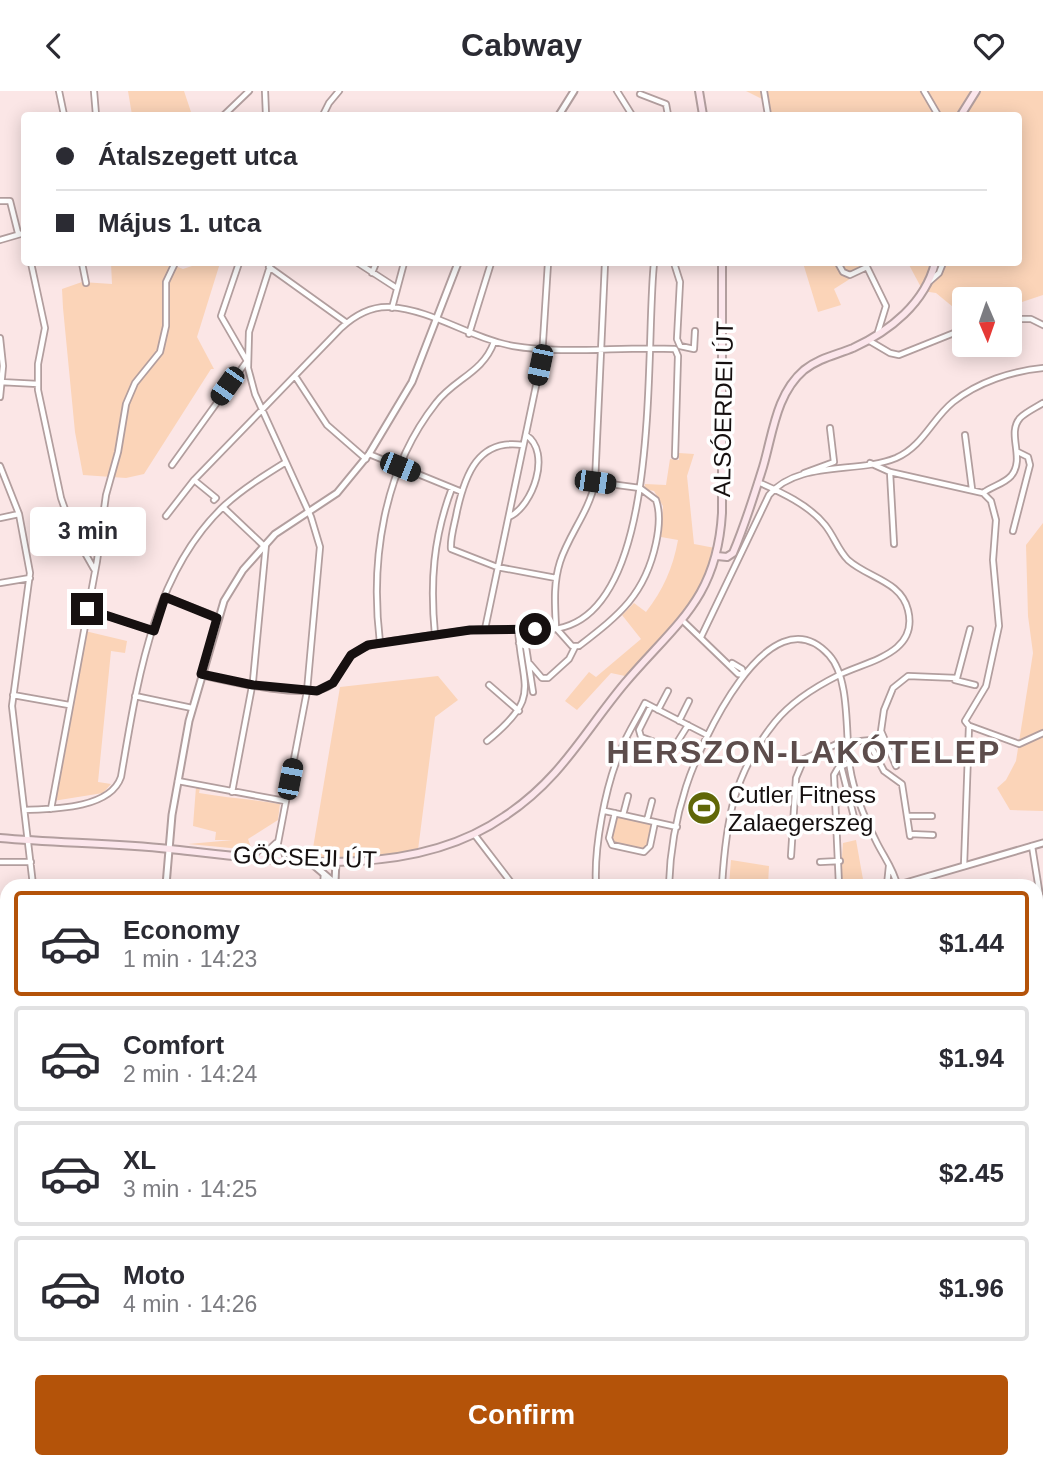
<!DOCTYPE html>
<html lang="en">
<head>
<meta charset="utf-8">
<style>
	:root { --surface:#fff; --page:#f7f7f7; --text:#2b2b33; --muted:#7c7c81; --line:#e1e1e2; --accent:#b45309 }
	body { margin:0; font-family:Arial,sans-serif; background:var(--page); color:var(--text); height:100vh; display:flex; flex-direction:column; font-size:26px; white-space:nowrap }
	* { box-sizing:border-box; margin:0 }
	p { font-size:23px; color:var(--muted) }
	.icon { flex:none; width:38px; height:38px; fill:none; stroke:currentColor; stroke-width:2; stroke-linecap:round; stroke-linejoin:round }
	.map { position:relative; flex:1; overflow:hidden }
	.panel { position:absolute; left:0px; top:788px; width:1043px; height:590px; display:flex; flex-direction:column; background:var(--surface); border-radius:21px 21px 0 0; box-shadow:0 4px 18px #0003 }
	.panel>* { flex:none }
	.top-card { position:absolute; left:21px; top:21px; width:1001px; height:154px; border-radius:7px; box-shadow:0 4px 18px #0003; display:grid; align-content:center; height:154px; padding:0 35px; background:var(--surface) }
	.needle { width:46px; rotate:178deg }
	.fabs { position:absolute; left:952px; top:196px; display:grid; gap:14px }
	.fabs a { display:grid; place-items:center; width:70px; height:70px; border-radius:7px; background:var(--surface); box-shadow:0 4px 18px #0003; font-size:35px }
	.end { position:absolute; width:32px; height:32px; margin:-16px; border:9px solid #161010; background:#fff; box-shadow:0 0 0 4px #fff }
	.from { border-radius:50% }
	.bubble { position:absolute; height:49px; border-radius:7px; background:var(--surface); box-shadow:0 4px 18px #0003; font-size:23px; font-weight:700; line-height:49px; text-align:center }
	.car { position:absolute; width:21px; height:42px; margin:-21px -10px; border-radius:9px; box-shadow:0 0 5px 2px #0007; background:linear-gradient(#222 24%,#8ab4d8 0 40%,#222 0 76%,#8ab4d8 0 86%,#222 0) }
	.top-card b { display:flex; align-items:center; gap:24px; height:66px; font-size:26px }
	.top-card b+b { border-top:2px solid var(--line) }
	.top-card i { width:18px; height:18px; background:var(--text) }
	ul { padding:12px 0 0; list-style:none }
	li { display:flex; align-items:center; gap:21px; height:105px; margin:0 14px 10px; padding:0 21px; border:4px solid var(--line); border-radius:7px }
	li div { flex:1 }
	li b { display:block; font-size:26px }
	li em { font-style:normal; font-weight:700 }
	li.on { border-color:var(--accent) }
	li>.icon { width:63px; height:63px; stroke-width:1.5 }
	.primary-button { display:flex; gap:14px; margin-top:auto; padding:14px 35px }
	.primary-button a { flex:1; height:80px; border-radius:7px; background:var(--accent); color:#fff; font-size:28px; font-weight:700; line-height:80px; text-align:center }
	header { display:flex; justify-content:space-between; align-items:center; height:91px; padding:0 35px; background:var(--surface); font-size:32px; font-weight:700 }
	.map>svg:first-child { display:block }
	.green { fill:#fbd4b8 }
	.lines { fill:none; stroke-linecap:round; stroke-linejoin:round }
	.minor-casing { stroke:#b29e9e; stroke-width:8 }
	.tertiary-casing { stroke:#b29e9e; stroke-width:9 }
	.secondary-casing { stroke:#b29e9e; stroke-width:10 }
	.primary-casing { stroke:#d0cfcf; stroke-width:10 }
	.minor { stroke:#fff; stroke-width:4.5 }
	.tertiary { stroke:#fff; stroke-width:5 }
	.secondary { stroke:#fce6ec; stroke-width:6 }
	.primary { stroke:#f8ccd8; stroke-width:7 }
	.route { stroke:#161010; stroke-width:9 }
	.labels { text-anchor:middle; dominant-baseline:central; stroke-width:7; stroke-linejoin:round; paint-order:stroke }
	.street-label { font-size:24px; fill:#161010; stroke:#fff }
	.poi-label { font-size:24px; fill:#161010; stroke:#fff; text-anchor:start }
	.district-label { font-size:32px; font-weight:bold; letter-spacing:2px; fill:#5d4d4c; stroke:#fff }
</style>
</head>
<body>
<header><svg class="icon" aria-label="back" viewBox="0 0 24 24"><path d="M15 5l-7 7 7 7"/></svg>Cabway<svg class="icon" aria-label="heart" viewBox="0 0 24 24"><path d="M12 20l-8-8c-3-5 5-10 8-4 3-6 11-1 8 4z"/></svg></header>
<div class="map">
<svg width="1043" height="1376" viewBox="0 0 1043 1376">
	<rect width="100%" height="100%" fill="#fbe6e6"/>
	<path class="green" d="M 128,0 L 184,0 L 192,24 L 132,24 Z
		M 746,0 L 1043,0 L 1043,204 L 1010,215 L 1010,208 L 964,208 L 964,225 L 936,202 L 923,200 L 908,172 L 1018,172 L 1018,24 L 767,24 L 762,8 Z
		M 111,172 L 168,172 L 183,178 L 201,172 L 220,172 L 197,246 L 214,278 L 211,278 L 144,383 L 126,387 L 83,384 L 75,341 L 63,217 L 62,198 L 82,191 L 112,193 Z
		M 803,172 L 875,172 L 834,198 L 841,214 L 818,221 Z
		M 679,362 L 694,363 L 687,385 L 694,453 L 715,457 C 703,512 662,546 625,585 L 611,582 L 577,619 L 565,610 L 589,581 L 596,586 L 641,548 L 622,524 L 634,512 L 646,521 C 663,499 673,477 678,449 L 661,446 L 663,415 L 654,400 L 644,398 L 645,393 L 666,394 L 670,368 L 679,369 Z
		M 1043,432 L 1043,720 L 1010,719 L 997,697 L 1006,689 L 1016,670 L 1033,562 L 1028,525 L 1026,454 Z
		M 85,540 L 127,550 L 125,562 L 111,560 L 98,691 L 111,693 L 103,702 L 53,710 L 57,689 L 60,687 L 73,618 L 69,620 Z
		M 438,585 L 458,609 L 435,626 L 418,759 L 379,766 L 311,769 L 340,596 Z
		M 196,696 L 200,697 L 199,702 C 227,707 253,708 280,713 L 278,729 L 248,748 L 252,759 L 188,753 L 233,749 L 215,749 L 216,741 L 193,735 Z
		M 615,722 L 655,731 L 650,754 L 644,761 L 612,754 L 610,751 Z
		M 856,749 L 864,794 L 840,794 L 843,752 Z
		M 731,769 L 769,775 L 768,794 L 729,794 Z
		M 1043,1001 L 1043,1197 L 1036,1189 L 1036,1002 Z"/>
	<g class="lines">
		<g class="minor-casing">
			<path id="minor" d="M 59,0 L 64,24
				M 94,0 L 96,24
				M 265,0 L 266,24
				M 617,0 L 632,24
				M 764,0 L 768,24
				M 924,0 L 938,24
				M 640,3 L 666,13 L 668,24
				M 224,24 L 249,0
				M 323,24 L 329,12 L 339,0
				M 0,110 L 10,110 L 18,142
				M 0,149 L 24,142
				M 31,172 L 45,237 L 38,273 L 38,299 L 61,407 L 73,441 L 94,478
				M 82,172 L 86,192
				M 271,172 L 249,241 L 248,277 L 255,303 L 311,426 L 320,456 L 307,600 L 277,757 L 279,767
				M 358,172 L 395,196
				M 674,172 L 680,191 L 677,248 L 680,255 L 694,258 L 695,240
				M 838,172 L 843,181 L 850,184 L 867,176 L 886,215 L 878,241
				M 269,176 L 347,232
				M 372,182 L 376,172
				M 930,190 L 939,182 L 943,172
				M 392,217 L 404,172
				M 1010,228 L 1031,228 L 1043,234
				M 469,243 L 491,172
				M 0,247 L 3,275 L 0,306
				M 868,249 L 890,262 L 899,264 L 964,238
				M 295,285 L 327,334 L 366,368
				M 0,291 L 38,293
				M 965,344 L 972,398
				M 523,354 C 478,347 465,384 457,420 C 455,432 450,446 451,458 L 497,476 L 556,487
				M 369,363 L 462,401
				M 870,372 L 890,381 L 983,402 L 991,410 L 996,429 L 993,469 L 999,535 L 986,595 L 965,630 L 969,635 L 964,775
				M 172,374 L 247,270 L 221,225 L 239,172
				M 0,375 L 19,423 L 30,482 L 12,615 L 33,794
				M 890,381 L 894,453
				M 804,382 L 834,371 L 830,337
				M 194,389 L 216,407 L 214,409
				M 983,402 C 992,395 1004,393 1011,385 C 1026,367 1006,343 1020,327 C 1026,321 1035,317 1043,312
				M 223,416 L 263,454
				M 166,425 L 194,389 L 341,237 C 355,224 371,215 390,216 C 433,219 470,247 513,255 C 566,264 621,255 675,258 L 678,265 L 675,365
				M 509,426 C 533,415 552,361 526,344
				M 0,427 L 19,423
				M 1013,440 L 1030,374 L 1028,366 L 1018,361
				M 0,492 L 30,487
				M 165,506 L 217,526
				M 87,518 L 154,540
				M 682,529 L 738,583 L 744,584
				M 556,537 C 555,515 553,493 560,471 C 569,443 589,421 595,391 L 605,172
				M 556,537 L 572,555 L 579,555 C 619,524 645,504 656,452 C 659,438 661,423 656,409 L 640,397 L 595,391
				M 485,538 L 542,266 L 548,172
				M 435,544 C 430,492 433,447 452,397
				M 701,546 L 769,404 C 798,369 857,383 896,367 C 923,355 932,328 953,311 C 978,291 1012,280 1043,277
				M 380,552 C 370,470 383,379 436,312 C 454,288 483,282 494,251
				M 519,552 L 526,556 L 533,601
				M 732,572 L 742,578 L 744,584
				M 530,573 L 542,587 L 548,587 L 569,568 L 575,556
				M 201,584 C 227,590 311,610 331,594 C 336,589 339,582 343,576 C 354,556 369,554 391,550 C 422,546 454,540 485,538 C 512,537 545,544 570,534 C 662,498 645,254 654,172
				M 955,589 L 975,594
				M 489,594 L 519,620
				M 13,604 L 69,614
				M 135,605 L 192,617
				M 651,615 L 639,639 L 641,646 L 673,658 L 688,634
				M 658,619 L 668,600
				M 679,630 L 689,610
				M 970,635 L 1019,653 L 1043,642
				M 487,650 C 542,605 522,599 518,538
				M 868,650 L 884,680 L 902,693 L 910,745
				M 841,675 L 856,734 L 861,739 L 871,739
				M 896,675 L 881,640 L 884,619 L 893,597 L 908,585 L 957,587 L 970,538
				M 178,690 L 285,710
				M 232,701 L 253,590 L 266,453
				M 51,718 L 97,470 L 106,404 L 118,361 L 126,313 L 135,292 L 160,261 L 166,235 L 166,191 L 175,172
				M 25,719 C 53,718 110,718 121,686 C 137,593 152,482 225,414 C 244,397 265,384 286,371
				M 605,720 L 677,736
				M 615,722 L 609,747 L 612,754 L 644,761 L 650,755 L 655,731
				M 623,724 L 628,705
				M 908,725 L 932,725
				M 647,729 L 652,710
				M 474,743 L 513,794
				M 910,743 L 933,744
				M 1032,755 L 1043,824
				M 262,765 L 276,752
				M 791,765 L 796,687 L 804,668 L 839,652 L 882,648
				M 0,771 L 31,771
				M 820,771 L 840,770
				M 323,794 L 324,783
				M 596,794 C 594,756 605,697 620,661 C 626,644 637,628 645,612 L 707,644
				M 669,794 C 670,762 676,727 686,696 C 699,655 769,498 829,564 C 851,588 845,646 850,677 C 854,703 865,728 877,752 C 884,766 894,779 897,794
				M 722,794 C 726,730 733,683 775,631 C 792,610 815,596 839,584 C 867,570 919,563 908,519 C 901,490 868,487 848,469 C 838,459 834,445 825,434 C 809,414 781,401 758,391
				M 839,794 L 834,684 L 838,677 L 849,672
				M 887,794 L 889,775
				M 0,879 L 3,883 L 6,964
				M 1036,1000 L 1043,999
				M 0,1041 L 7,1041
				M 0,1170 L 3,1122
				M 0,1184 L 7,1184
				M 0,1202 L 7,1202
				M 0,1228 L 7,1228
				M 3,1321 L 7,1321
				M 332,1370 L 332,1376
				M 647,1370 L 668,1376
				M 54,1376 L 55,1370
				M 81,1376 L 82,1370
				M 167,1376 L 168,1370
				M 211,1376 L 211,1370
				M 433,1376 L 434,1370
				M 889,1376 L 891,1370
				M 949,1376 L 951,1370"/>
		</g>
		<g class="tertiary-casing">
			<path id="tertiary" d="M 559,24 L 574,0
				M 310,771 L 337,794
				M 335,791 L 336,770
				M 166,794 L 172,724 L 189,630 L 224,510 L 243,479 L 275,443 L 337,402 L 369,363 L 412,291 L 458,172
				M 899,794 L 1043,752
				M 761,1370 L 764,1376"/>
		</g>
		<g class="secondary-casing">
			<path id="secondary" d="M 699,0 L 703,24
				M 961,24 L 976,0
				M 717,465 L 727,466 L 733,462 C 745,434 754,405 763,376 C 773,342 776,303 804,279 C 819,267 836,264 853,257 C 890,240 925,212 935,172
				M 0,747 C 56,752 113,752 170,758 C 278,770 411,791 505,725 C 561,688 584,641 625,592 C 676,532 717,508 722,422 L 722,172"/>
		</g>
		<g class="primary-casing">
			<path id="primary" d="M 0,1285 L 7,1285
				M 559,1370 L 612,1376"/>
		</g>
		<use href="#minor" class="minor"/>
		<use href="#tertiary" class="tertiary"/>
		<use href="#secondary" class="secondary"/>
		<use href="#primary" class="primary"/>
	</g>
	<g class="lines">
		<path class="route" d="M 87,518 L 154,540 L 165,506 L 217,527 L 201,583 L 253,594 L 317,600 L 333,592 L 351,564 L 368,554 L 470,539 L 535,538"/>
	</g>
	<defs>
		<g id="stadium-disc" transform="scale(1.75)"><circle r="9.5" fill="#606708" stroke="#fff"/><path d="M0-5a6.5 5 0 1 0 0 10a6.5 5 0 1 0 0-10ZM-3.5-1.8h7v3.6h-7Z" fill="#fff"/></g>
	</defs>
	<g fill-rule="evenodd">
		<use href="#stadium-disc" x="704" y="717"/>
	</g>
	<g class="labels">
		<g class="street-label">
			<text transform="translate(723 318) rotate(-89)">ALSÓERDEI ÚT</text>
			<text transform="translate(305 766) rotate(2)">GÖCSEJI ÚT</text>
		</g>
		<g class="poi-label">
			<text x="728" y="703">Cutler Fitness<tspan x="728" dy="28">Zalaegerszeg</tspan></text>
		</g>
		<g class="district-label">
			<text x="804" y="661">HERSZON-LAKÓTELEP</text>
		</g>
	</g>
</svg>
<div class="fabs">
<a><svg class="needle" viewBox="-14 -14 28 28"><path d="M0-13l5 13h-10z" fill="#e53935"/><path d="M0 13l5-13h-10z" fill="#7c7c81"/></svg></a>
</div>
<i class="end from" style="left:535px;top:538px"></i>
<i class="end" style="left:87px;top:518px"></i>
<div class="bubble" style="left:30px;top:416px;width:116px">3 min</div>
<i class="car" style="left:540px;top:274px;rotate:192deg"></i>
<i class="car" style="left:227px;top:295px;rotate:215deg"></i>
<i class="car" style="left:400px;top:376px;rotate:112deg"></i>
<i class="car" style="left:595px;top:391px;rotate:98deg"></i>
<i class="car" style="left:290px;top:688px;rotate:11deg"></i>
<div class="top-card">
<b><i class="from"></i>Átalszegett utca</b>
<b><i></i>Május 1. utca</b>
</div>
<section class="panel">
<ul>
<li class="on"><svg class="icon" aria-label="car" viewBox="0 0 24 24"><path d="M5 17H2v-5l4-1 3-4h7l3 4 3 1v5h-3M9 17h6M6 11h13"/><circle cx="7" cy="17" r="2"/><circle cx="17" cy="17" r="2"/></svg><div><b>Economy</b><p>1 min · 14:23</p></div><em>$1.44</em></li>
<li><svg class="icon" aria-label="car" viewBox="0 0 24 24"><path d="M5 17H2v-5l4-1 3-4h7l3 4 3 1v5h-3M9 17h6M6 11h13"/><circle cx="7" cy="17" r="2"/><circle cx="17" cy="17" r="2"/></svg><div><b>Comfort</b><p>2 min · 14:24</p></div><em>$1.94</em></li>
<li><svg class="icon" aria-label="car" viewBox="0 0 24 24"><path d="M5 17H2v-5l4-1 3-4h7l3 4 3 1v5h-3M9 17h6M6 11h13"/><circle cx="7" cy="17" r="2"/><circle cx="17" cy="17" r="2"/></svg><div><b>XL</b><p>3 min · 14:25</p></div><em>$2.45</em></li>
<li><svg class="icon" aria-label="car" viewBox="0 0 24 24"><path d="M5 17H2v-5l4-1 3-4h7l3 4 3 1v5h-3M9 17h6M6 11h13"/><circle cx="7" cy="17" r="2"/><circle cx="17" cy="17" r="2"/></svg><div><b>Moto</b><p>4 min · 14:26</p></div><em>$1.96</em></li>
</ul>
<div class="primary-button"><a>Confirm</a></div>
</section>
</div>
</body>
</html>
